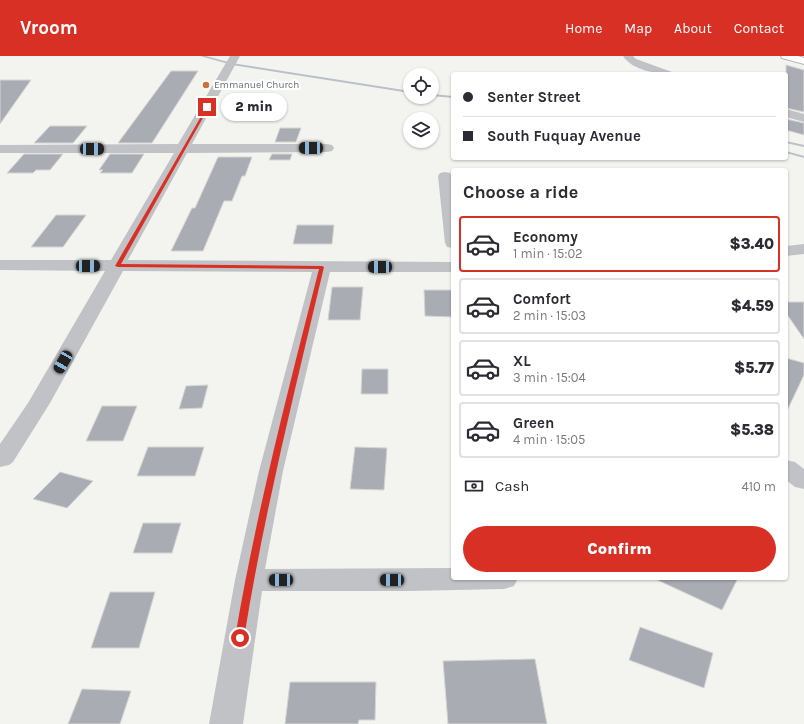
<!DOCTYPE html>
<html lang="en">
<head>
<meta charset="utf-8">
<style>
	:root { --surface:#fff; --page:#f2f2f3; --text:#2b2b33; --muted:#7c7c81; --line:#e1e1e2; --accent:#d93025 }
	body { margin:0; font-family:Karla,sans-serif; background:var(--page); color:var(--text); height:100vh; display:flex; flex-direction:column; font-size:15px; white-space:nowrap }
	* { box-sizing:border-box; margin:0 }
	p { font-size:13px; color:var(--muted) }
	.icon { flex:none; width:22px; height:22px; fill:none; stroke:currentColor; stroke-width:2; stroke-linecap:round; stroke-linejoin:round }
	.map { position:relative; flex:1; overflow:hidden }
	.drawer { position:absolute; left:451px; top:112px; width:337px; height:412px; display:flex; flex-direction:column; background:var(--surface); border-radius:4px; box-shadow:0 1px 3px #0004 }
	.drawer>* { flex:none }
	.hud { position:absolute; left:451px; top:16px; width:337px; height:88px; border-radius:4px; box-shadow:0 1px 3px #0004; display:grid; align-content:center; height:88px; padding:0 12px; background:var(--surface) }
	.tools { position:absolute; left:403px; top:12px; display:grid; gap:8px }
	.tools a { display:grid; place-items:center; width:36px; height:36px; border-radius:50%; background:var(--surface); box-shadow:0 1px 3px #0004; font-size:20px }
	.end { position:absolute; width:18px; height:18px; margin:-9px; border:5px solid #d93025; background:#fff; box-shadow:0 0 0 2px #fff }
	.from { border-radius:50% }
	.bubble { position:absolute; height:28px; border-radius:14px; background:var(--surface); box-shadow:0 1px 3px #0004; font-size:13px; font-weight:800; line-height:28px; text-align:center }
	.car { position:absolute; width:12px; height:24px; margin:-12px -6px; border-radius:5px; box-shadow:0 0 3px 1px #0007; background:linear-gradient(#222 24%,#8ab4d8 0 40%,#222 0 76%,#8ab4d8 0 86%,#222 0) }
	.hud b { display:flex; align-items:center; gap:14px; height:38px; font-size:15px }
	.hud b+b { border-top:1px solid var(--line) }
	.hud i { width:10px; height:10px; background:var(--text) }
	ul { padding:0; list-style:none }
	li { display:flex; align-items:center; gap:12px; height:56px; margin:0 8px 6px; padding:0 4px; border:2px solid var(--line); border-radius:4px }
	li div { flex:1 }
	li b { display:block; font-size:15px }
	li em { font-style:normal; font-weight:800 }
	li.current { border-color:var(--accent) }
	li>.icon { width:36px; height:36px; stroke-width:1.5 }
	h2 { padding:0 12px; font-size:18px; line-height:48px }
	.pay { display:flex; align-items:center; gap:10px; height:44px; padding:0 12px; font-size:15px }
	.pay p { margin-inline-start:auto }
	.primary-button { display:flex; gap:8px; margin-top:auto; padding:8px 12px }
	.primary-button a { flex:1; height:46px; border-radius:24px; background:var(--accent); color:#fff; font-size:16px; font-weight:800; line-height:46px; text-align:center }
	header { display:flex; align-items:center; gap:24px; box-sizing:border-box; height:56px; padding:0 20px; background:var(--accent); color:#fff }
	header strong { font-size:19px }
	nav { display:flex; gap:22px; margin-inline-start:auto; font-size:14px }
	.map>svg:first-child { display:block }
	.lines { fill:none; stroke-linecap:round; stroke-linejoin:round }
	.stream { fill:#b9c1c6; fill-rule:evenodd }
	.building { fill:#a9adb3; stroke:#d5d5d3 }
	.secondary-casing { stroke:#b2b5ba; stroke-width:2 }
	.street { fill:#c0c2c5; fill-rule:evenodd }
	.secondary { fill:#fff; fill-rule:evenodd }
	.route { fill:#d93025 }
	.poi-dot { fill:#cb7239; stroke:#fff; stroke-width:1.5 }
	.labels { text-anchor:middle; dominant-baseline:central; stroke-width:4; stroke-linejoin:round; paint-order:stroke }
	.far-poi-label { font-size:10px; fill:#67707d; stroke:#fff; text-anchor:start }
</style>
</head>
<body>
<header>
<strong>Vroom</strong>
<nav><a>Home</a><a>Map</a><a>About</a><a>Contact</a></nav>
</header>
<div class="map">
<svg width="804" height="668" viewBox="0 0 804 668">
	<rect width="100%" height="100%" fill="#f3f4f0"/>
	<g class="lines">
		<path class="stream" d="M 200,0 L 206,0 L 232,7 L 410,35 L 410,37 L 232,9 Z
			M 432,38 L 453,40 L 453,42 L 432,40 Z
			M 786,85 L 804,89 L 804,91 L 786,87 Z
			M 786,95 L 804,100 L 804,102 L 786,97 Z"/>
	</g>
	<path class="building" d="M 786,9 L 804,14 L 804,56 L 786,52 Z
		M 171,15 L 198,15 L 152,87 L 118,87 Z
		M 0,24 L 31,24 L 0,68 Z
		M 786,63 L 804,67 L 804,79 L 786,74 Z
		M 50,70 L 87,70 L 73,87 L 34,87 Z
		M 280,72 L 301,72 L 296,86 L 275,86 Z
		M 24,98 L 63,98 L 50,114 L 36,114 L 33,117 L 7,117 Z
		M 110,98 L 144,98 L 132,117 L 100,117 L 103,114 L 99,114 Z
		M 272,98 L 292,98 L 290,104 L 269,104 Z
		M 218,101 L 252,101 L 245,120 L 242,120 L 232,145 L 224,145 L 203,195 L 171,195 L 192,152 L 195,152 Z
		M 56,159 L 86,159 L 63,191 L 31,191 Z
		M 297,169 L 334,169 L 332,188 L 293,188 Z
		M 332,231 L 363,231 L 360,264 L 328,264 Z
		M 424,234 L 453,234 L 453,261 L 425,260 Z
		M 786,246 L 804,246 L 804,283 L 786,257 Z
		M 786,302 L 804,307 L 804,319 L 786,357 Z
		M 362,313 L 388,313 L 388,338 L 361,338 Z
		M 208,329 L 202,352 L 179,353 L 186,330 Z
		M 102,350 L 137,350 L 123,385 L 86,385 Z
		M 148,391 L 204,391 L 195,420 L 137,420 Z
		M 355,391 L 387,392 L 384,434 L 350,433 Z
		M 60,416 L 93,425 L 67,452 L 33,443 Z
		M 143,467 L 181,467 L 172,497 L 133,497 Z
		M 653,522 L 738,522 L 722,554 Z
		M 110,536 L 155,536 L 139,592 L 91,592 Z
		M 640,571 L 713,597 L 704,632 L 629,604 Z
		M 535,603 L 547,668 L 448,668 L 443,605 Z
		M 290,626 L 376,626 L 375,664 L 359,664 L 358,668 L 285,668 Z
		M 82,633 L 131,635 L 120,668 L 68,668 Z"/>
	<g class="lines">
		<g class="secondary-casing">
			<path id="secondary" d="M 781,0 L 798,0 L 804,2 L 804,8 L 782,2 Z"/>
		</g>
		<path class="street" d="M 230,0 L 240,0 L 192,88 L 327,88 L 332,89 L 334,92 L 332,95 L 327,96 L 187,97 L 128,204 L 453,206 L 453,216 L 330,216 L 283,415 L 265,513 L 453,512 L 453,522 L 518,522 L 514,530 L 504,533 L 408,535 L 262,535 L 243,668 L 209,668 L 235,524 L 259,415 L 312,216 L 123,215 L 50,347 L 13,406 L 9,409 L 0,411 L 0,388 L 28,347 L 105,215 L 0,214 L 0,204 L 111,204 L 174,97 L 0,97 L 0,89 L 178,88 Z
			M 623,0 L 633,0 L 636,3 L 672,16 L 674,18 C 657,18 633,15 623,0 Z
			M 786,53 L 804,58 L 804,66 L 786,61 Z
			M 445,116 L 450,117 L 453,125 L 453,192 L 447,191 L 445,187 L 438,120 L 440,117 Z
			M 804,188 L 804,198 L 786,200 L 786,190 Z
			M 786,404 L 795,406 L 804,413 L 804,433 L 795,431 L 786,424 Z"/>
		<use href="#secondary" class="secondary"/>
	</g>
	<path class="route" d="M 207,50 L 209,51 L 121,208 L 322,210 L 324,211 C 295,334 264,457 244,582 L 240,586 L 235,582 C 256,457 288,335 319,213 L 118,211 L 115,210 Z"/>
	<circle class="poi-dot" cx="206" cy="29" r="4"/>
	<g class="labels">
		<g class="far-poi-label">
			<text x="214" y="29">Emmanuel Church</text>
		</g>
	</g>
</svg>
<div class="tools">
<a><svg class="icon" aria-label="locate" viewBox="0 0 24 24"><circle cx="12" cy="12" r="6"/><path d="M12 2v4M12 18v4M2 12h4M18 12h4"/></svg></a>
<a><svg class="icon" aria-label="layers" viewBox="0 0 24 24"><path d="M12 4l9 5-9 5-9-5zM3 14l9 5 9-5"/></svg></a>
</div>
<i class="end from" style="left:240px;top:582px"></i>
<i class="end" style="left:207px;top:51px"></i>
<div class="bubble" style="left:221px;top:37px;width:66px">2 min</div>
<i class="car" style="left:311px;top:92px;rotate:270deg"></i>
<i class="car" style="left:92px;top:93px;rotate:90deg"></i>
<i class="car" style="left:88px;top:210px;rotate:90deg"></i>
<i class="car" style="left:380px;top:211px;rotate:270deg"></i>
<i class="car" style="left:63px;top:306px;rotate:210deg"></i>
<i class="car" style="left:281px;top:524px;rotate:270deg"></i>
<i class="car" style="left:392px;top:524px;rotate:270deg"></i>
<div class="hud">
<b><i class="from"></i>Senter Street</b>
<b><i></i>South Fuquay Avenue</b>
</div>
<section class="drawer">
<h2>Choose a ride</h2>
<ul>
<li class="current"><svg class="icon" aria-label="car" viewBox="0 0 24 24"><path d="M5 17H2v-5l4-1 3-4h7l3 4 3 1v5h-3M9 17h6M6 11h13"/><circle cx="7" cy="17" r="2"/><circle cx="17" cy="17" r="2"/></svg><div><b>Economy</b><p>1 min · 15:02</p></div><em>$3.40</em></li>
<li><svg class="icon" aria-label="car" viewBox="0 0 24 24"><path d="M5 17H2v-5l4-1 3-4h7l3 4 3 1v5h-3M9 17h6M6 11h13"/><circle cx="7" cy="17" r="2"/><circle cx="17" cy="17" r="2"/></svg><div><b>Comfort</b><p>2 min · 15:03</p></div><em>$4.59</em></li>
<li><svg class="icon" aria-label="car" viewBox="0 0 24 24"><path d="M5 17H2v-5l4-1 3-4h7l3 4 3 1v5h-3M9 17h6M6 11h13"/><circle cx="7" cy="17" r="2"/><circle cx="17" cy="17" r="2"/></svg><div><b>XL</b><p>3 min · 15:04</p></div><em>$5.77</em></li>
<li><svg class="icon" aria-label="car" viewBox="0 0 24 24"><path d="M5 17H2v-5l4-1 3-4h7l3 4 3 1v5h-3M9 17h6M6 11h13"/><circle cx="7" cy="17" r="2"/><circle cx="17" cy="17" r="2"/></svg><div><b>Green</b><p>4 min · 15:05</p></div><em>$5.38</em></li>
</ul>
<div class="pay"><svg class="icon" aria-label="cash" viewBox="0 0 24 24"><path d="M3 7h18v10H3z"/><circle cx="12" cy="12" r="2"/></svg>Cash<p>410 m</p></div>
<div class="primary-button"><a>Confirm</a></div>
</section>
</div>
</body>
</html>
